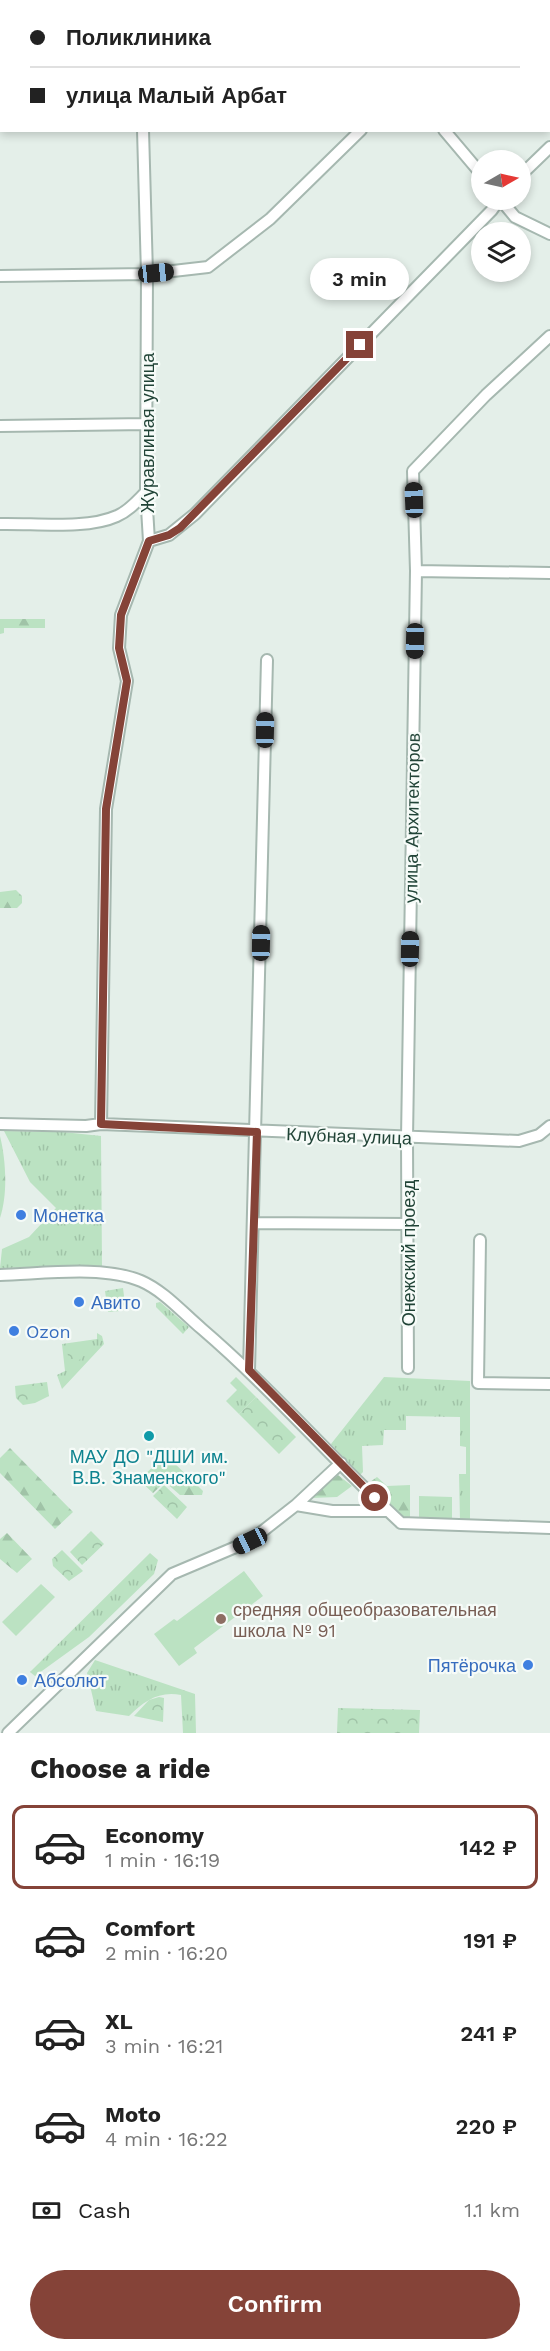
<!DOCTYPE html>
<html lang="en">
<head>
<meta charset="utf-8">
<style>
	:root { --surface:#fff; --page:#f6f6f6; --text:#222; --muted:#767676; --line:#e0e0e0; --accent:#854338 }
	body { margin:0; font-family:"Work Sans",sans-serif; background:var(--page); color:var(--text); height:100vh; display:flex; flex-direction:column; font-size:22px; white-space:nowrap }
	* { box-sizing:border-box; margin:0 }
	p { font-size:20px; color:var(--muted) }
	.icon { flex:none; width:33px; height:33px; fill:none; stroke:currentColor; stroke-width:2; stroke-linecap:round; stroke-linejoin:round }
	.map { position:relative; height:1733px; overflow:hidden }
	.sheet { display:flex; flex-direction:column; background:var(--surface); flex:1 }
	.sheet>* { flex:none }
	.hud { position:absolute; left:0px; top:0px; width:550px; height:132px; box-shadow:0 3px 9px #0003; display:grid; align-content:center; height:132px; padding:0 30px; background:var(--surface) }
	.needle { width:39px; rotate:81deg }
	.fabs { position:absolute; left:471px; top:150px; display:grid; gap:12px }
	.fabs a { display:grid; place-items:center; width:60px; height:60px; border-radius:50%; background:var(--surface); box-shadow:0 3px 9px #0003; font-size:30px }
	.end { position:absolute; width:27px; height:27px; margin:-14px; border:8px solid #854338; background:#fff; box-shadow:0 0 0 3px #fff }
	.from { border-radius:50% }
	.bubble { position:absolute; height:42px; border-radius:21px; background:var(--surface); box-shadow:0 3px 9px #0003; font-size:20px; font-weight:600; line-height:42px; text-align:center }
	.car { position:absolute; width:18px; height:36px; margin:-18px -9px; border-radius:8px; box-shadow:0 0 4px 2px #0007; background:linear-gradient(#222 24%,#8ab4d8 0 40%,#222 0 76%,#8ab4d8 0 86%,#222 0) }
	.hud b { display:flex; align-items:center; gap:21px; height:57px; font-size:22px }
	.hud b+b { border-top:2px solid var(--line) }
	.hud i { width:15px; height:15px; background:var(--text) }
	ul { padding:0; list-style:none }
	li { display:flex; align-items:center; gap:18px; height:84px; margin:0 12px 9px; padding:0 18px; border:3px solid transparent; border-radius:12px }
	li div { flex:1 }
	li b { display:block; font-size:22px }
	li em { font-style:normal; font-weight:600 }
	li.current { border-color:var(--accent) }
	li>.icon { width:54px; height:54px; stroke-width:1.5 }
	h2 { padding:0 30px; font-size:27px; line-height:72px }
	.pay { display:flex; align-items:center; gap:15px; height:66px; padding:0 30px; font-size:22px }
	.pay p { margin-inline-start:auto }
	.button { display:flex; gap:12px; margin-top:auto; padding:12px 30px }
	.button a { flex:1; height:69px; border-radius:36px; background:var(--accent); color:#fff; font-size:24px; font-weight:600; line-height:69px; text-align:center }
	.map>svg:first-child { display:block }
	.grass { fill:url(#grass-tufts) }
	.forest { fill:url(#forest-firs) }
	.park { fill:url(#park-crowns) }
	.pitch { fill:#bbe2c2 }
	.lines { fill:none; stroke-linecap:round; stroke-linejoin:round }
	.minor-casing { stroke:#a6b8b0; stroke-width:14 }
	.minor { stroke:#fff; stroke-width:10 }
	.route { stroke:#854338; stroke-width:8 }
	.shop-dot { fill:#3f7fe0; stroke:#f6fbf8; stroke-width:2 }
	.culture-dot { fill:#0f9aa8; stroke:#f6fbf8; stroke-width:2 }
	.education-dot { fill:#8d6e63; stroke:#f6fbf8; stroke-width:2 }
	.labels { text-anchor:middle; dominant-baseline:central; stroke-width:4.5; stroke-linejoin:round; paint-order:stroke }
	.street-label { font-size:18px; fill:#214437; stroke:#f6fbf8 }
	.shop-label { font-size:18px; fill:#366cbe; stroke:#f6fbf8; text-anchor:start }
	.culture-label { font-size:18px; fill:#0d838f; stroke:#f6fbf8 }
	.education-label { font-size:18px; fill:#785e54; stroke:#f6fbf8; text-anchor:start }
</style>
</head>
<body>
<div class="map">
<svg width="550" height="1733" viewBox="0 0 550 1733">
	<defs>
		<pattern id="grass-tufts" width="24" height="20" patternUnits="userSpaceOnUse" patternTransform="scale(1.5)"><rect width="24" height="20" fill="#bbe2c2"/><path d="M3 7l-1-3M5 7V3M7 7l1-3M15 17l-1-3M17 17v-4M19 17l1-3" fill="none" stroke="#a0c3a7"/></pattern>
		<pattern id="forest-firs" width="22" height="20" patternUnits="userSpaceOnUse" patternTransform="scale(1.5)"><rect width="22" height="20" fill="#bbe2c2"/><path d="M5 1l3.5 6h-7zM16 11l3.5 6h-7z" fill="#a0c3a7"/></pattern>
		<pattern id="park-crowns" width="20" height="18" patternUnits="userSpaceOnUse" patternTransform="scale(1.5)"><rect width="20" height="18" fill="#bbe2c2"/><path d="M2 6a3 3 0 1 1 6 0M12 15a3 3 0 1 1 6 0" fill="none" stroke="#a0c3a7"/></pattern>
	</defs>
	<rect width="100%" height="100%" fill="#e4efe9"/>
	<path class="grass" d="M 4,1131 L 63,1132 L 101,1136 L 102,1267 L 0,1268 L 2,1249 L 29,1237 L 56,1208 L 30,1182 Z
		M 160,1302 L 189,1327 L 183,1334 L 156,1307 L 156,1303 Z
		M 97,1333 L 102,1336 L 104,1344 L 62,1389 L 57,1375 L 65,1371 L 62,1344 L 97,1339 Z
		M 236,1377 L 256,1397 L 239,1414 L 226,1401 L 237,1390 L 230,1383 Z
		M 384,1377 L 470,1381 L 470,1521 L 460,1521 L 459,1474 L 466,1474 L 466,1447 L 460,1446 L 460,1417 L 406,1416 L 406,1430 L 384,1430 L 383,1445 L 362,1446 L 363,1472 L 360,1475 L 331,1444 Z
		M 419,1496 L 452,1497 L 452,1520 L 419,1520 Z
		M 150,1553 L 158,1560 L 154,1574 L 89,1637 L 35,1676 L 30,1672 Z
		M 95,1660 L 195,1694 L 196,1733 L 183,1733 L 181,1695 C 158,1691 145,1701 129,1716 L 96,1711 L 87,1673 Z"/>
	<path class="forest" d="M 0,619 L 45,619 L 45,628 L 4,628 L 4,633 L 0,634 Z
		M 16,890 L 22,896 L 22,903 L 17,908 L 0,908 L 0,892 Z
		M 0,1136 C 6,1160 8,1194 0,1218 Z
		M 10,1448 L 73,1512 L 55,1529 L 0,1473 L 0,1458 Z
		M 169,1458 L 203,1491 L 202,1495 L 180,1495 L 165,1482 L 153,1493 L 139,1480 L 159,1461 Z
		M 338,1475 L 352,1486 L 337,1497 L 311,1498 Z
		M 377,1477 L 387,1486 L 410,1485 L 410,1518 L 404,1518 L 370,1482 Z
		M 7,1533 L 32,1559 L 17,1573 L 0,1559 L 0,1539 Z"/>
	<path class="park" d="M 123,1288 L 125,1304 L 120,1311 L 108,1312 L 105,1291 Z
		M 85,1347 L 86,1354 L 70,1368 L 67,1350 Z
		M 47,1382 L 49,1396 L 35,1403 L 23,1405 L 16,1398 L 15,1386 Z
		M 256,1397 L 296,1437 L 279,1454 L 239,1414 Z
		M 164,1485 L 187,1507 L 177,1519 L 153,1496 Z
		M 91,1531 L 104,1544 L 82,1565 L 70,1552 Z
		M 62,1550 L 83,1571 L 69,1581 L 53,1566 L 52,1559 Z
		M 159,1697 L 164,1698 L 163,1722 L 134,1716 L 149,1700 Z
		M 338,1708 L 420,1710 L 419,1733 L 337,1733 Z"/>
	<path class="pitch" d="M 244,1571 L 263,1596 L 194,1648 L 197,1653 L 179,1666 L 154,1634 L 174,1619 L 177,1621 Z
		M 41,1584 L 55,1597 L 16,1636 L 2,1622 Z"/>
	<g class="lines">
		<g class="minor-casing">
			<path id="minor" d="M 140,0 L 140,2
				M 302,0 L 303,2
				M 483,2 L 484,0
				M 0,124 L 2,124
				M 444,130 L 482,175
				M 520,176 L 550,147
				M 501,200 L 515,217 L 550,234
				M 0,276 L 147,274 L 208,267 L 270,219 L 361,130
				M 0,426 L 147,424
				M 0,524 C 34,523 86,530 117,516 C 129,511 137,501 146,492
				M 149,541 L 169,535 L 195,514 L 492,210 L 499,200
				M 416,571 L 550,573
				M 0,1124 L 86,1126 L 101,1124 L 519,1141 L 539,1135 L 550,1126
				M 101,1124 L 106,809 L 127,681 L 119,648 L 121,615 L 149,541 L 146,492 L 147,274 L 143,130
				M 253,1223 L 408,1224
				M 480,1240 L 478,1383 L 550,1384
				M 0,1275 C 41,1274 103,1265 141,1281 C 164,1291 183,1313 202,1329 C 272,1389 333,1460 401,1523 L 550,1528
				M 408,1368 L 407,1138 L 416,571 L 413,471 L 486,395 L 550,336
				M 249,1370 L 267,660
				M 296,1505 L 341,1463
				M 8,1733 L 172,1574 L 250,1541 L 296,1505 L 332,1511 L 388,1511"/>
		</g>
		<use href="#minor" class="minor"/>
	</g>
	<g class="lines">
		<path class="route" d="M 360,345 L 180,528 L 169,535 L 149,541 L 121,615 L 119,648 L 127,681 L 106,809 L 101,1124 L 257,1132 L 249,1370 L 375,1498"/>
	</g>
	<g class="shop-dot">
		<circle cx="21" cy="1215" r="6"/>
		<circle cx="79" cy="1302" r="6"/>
		<circle cx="14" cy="1331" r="6"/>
		<circle cx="528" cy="1665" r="6"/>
		<circle cx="22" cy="1680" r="6"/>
	</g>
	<circle class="culture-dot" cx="149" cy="1436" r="6"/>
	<circle class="education-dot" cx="221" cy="1619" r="6"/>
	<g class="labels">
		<g class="street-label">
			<text transform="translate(147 433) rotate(-90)">Журавлиная улица</text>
			<text transform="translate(412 818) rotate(-89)">улица Архитекторов</text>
			<text transform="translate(349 1136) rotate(2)">Клубная улица</text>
			<text transform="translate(408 1253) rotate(-90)">Онежский проезд</text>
		</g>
		<g class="shop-label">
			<text x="33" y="1215">Монетка</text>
			<text x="91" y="1302">Авито</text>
			<text x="26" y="1331">Ozon</text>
			<text x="516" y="1665" text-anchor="end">Пятёрочка</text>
			<text x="34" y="1680">Абсолют</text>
		</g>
		<g class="culture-label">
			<text x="149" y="1456">МАУ ДО "ДШИ им.<tspan x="149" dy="21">В.В. Знаменского"</tspan></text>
		</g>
		<g class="education-label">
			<text x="233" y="1609">средняя общеобразовательная<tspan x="233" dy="21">школа № 91</tspan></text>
		</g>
	</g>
</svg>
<div class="fabs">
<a><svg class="needle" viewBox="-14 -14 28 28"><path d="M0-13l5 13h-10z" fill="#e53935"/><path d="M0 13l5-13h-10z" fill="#767676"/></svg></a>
<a><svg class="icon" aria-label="layers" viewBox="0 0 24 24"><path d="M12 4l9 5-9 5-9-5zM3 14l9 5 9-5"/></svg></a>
</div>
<i class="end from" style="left:375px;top:1498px"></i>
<i class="end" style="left:360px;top:345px"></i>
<div class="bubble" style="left:310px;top:258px;width:99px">3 min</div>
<i class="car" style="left:156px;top:273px;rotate:84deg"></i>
<i class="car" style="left:414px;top:500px;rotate:358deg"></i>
<i class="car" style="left:415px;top:641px;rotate:181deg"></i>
<i class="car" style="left:265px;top:730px;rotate:1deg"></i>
<i class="car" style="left:261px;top:943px;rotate:1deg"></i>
<i class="car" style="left:410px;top:949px;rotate:1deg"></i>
<i class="car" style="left:250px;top:1541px;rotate:245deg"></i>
<div class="hud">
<b><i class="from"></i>Поликлиника</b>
<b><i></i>улица Малый Арбат</b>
</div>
</div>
<section class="sheet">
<h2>Choose a ride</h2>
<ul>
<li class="current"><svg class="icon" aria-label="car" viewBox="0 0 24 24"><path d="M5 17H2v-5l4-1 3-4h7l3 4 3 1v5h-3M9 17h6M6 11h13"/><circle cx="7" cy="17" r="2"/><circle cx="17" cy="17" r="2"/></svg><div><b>Economy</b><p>1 min · 16:19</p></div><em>142 ₽</em></li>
<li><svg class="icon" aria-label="car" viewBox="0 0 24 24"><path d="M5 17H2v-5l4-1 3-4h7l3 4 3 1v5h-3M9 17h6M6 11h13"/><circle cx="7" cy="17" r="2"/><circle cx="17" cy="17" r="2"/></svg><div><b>Comfort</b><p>2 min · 16:20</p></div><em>191 ₽</em></li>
<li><svg class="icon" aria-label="car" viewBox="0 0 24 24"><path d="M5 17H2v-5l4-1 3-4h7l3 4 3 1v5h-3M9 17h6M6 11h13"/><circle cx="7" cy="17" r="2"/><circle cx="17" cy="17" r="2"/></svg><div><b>XL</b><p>3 min · 16:21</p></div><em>241 ₽</em></li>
<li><svg class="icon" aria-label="car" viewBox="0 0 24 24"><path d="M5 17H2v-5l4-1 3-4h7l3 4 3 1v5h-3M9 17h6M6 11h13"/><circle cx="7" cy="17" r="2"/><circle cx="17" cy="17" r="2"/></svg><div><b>Moto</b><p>4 min · 16:22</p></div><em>220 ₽</em></li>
</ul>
<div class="pay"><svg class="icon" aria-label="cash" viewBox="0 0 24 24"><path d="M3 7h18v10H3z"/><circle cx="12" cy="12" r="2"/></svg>Cash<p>1.1 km</p></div>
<div class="button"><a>Confirm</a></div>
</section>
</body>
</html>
